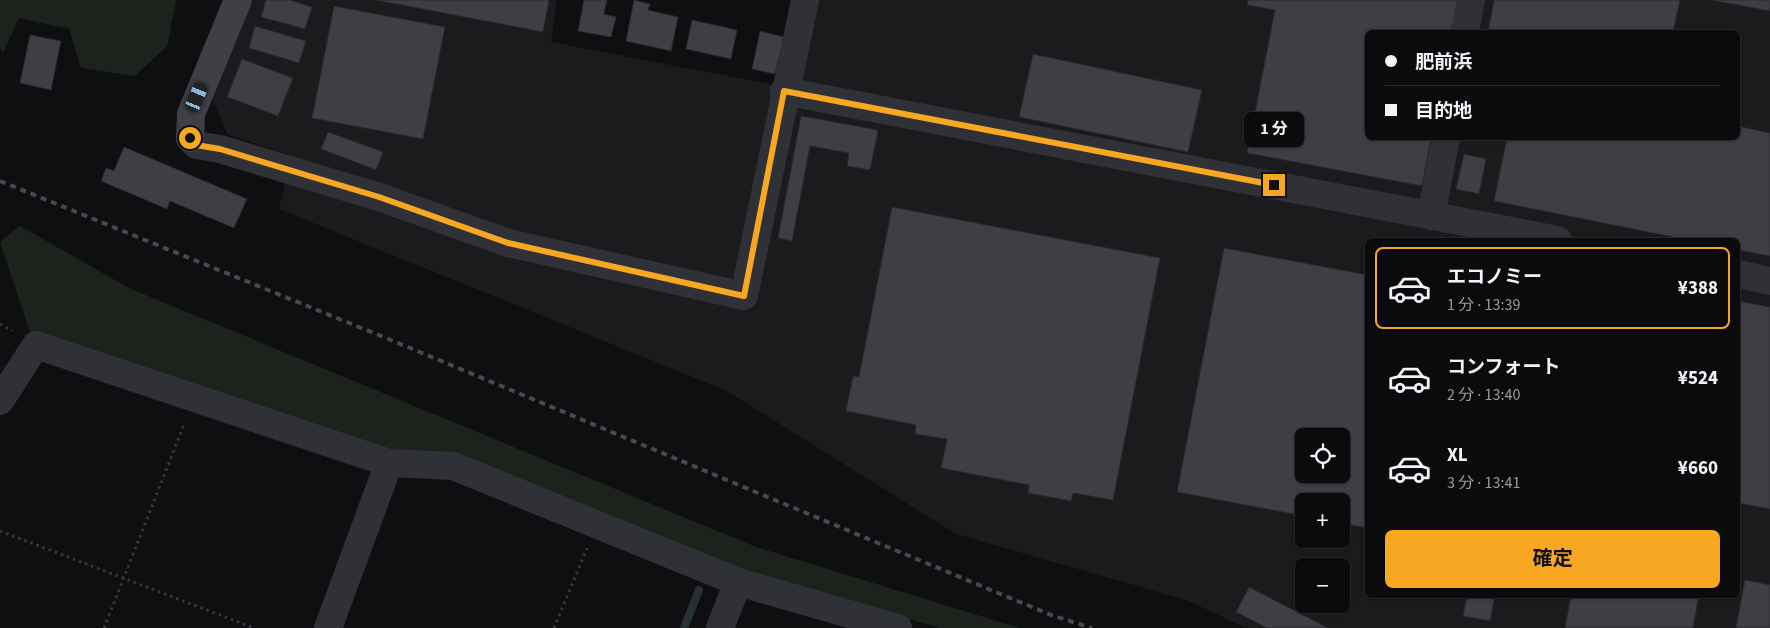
<!DOCTYPE html>
<html lang="ja">
<head>
<meta charset="utf-8">
<style>
	:root { --surface:#0b0b0d; --page:#19191b; --text:#f1f3f6; --muted:#9a9b9d; --line:#2b2b2e; --accent:#f7a721 }
	body { margin:0; font-family:"Source Sans 3","Noto Sans JP",sans-serif; background:var(--page); color:var(--text); height:100vh; display:flex; flex-direction:column; font-size:19px; white-space:nowrap }
	* { box-sizing:border-box; margin:0 }
	p { font-size:16px; color:var(--muted) }
	.icon { flex:none; width:28px; height:28px; fill:none; stroke:currentColor; stroke-width:2; stroke-linecap:round; stroke-linejoin:round }
	.map { position:relative; flex:1; overflow:hidden }
	.drawer { position:absolute; left:1365px; top:238px; width:375px; height:360px; display:flex; flex-direction:column; background:var(--surface); border-radius:8px; box-shadow:0 1px 4px #0004,0 0 0 1px var(--line) }
	.drawer>* { flex:none }
	.guide { position:absolute; left:1365px; top:30px; width:375px; height:110px; border-radius:8px; box-shadow:0 1px 4px #0004,0 0 0 1px var(--line); display:grid; align-content:center; height:110px; padding:0 20px; background:var(--surface) }
	.controls { position:absolute; left:1295px; top:428px; display:grid; gap:10px }
	.controls a { display:grid; place-items:center; width:55px; height:55px; border-radius:8px; background:var(--surface); box-shadow:0 1px 4px #0004,0 0 0 1px var(--line); font-size:25px }
	.end { position:absolute; width:22px; height:22px; margin:-11px; border:6px solid #f7a721; background:#111; box-shadow:0 0 0 2px #111 }
	.from { border-radius:50% }
	.bubble { position:absolute; height:35px; border-radius:8px; background:var(--surface); box-shadow:0 1px 4px #0004,0 0 0 1px var(--line); font-size:16px; font-weight:700; line-height:35px; text-align:center }
	.car { position:absolute; width:15px; height:30px; margin:-15px -8px; border-radius:6px; box-shadow:0 0 4px 1px #0007; background:linear-gradient(#222 24%,#8ab4d8 0 40%,#222 0 76%,#8ab4d8 0 86%,#222 0) }
	.guide b { display:flex; align-items:center; gap:18px; height:48px; font-size:19px }
	.guide b+b { border-top:1px solid var(--line) }
	.guide i { width:12px; height:12px; background:var(--text) }
	ul { padding:9px 0 0; list-style:none }
	li { display:flex; align-items:center; gap:15px; height:82px; margin:0 10px 8px; padding:0 10px; border:2px solid transparent; border-radius:8px }
	li div { flex:1 }
	li b { display:block; font-size:19px }
	li em { font-style:normal; font-weight:700 }
	li.current { border-color:var(--accent) }
	li>.icon { width:45px; height:45px; stroke-width:1.5 }
	.cta { display:flex; gap:10px; margin-top:auto; padding:10px 20px }
	.cta a { flex:1; height:58px; border-radius:8px; background:var(--accent); color:#111; font-size:20px; font-weight:700; line-height:58px; text-align:center }
	.map>svg:first-child { display:block }
	.built { fill:#1b1b1e; fill-rule:evenodd }
	.green { fill:#1c231c }
	.lines { fill:none; stroke-linecap:round; stroke-linejoin:round }
	.stream { stroke:#283036; stroke-width:8 }
	.building { fill:#3e3f44; stroke:#29292d; fill-rule:evenodd }
	.path { stroke:#36383d; stroke-width:3; stroke-dasharray:2.5 4; stroke-linecap:butt }
	.street { stroke:#303136; stroke-width:28 }
	.secondary { stroke:#3e4046; stroke-width:28 }
	.rail { stroke:#47494f; stroke-width:4; stroke-dasharray:6 5; stroke-linecap:butt }
	.route { stroke:#f7a721; stroke-width:6 }
</style>
</head>
<body>
<div class="map">
<svg width="1770" height="628" viewBox="0 0 1770 628">
	<rect width="100%" height="100%" fill="#0f0f11"/>
	<path class="built" d="M 253,0 L 557,0 L 551,42 L 791,88 L 814,0 L 1770,0 L 1770,628 L 1246,628 L 1189,601 L 956,534 L 725,390 L 279,209 L 291,156 L 227,134 L 212,98 ZM 1368,32 L 1738,32 L 1738,138 L 1368,138 ZM 1368,240 L 1738,240 L 1738,595 L 1368,595 ZM 1304,436 L 1341,436 L 1341,474 L 1304,474 ZM 1304,501 L 1341,501 L 1341,539 L 1304,539 ZM 1304,566 L 1341,566 L 1341,604 L 1304,604 Z"/>
	<path class="green" d="M 0,0 L 176,0 L 167,46 L 135,76 L 81,68 L 69,29 L 19,18 L 3,53 L 0,48 Z
		M 20,226 L 131,289 L 756,547 L 1020,628 L 940,628 L 729,569 L 31,335 L 0,242 Z"/>
	<g class="lines">
		<path class="stream" d="M 684,628 L 699,590"/>
	</g>
	<path class="building" d="M 266,0 L 289,0 L 312,7 L 305,29 L 261,17 Z
		M 376,0 L 549,0 L 543,32 Z
		M 584,0 L 607,0 L 604,14 L 616,17 L 611,37 L 578,31 Z
		M 634,0 L 650,4 L 648,10 L 678,17 L 671,51 L 626,41 Z
		M 1248,0 L 1458,0 L 1451,32 L 1368,32 L 1368,138 L 1431,138 L 1422,186 L 1247,153 L 1275,10 L 1247,5 Z
		M 1494,0 L 1680,0 L 1673,32 L 1488,32 Z
		M 1711,0 L 1770,0 L 1770,11 Z
		M 334,6 L 445,27 L 423,139 L 312,118 Z
		M 692,20 L 737,30 L 731,59 L 686,49 Z
		M 255,26 L 306,41 L 299,63 L 249,48 Z
		M 760,31 L 784,37 L 775,74 L 752,69 Z
		M 30,35 L 61,41 L 51,90 L 20,83 Z
		M 1033,54 L 1202,90 L 1188,152 L 1019,117 Z
		M 242,59 L 293,78 L 278,116 L 227,97 Z
		M 801,116 L 878,130 L 870,170 L 847,166 L 849,153 L 810,146 L 792,241 L 778,238 Z
		M 1738,126 L 1770,133 L 1770,256 L 1738,250 L 1738,240 L 1688,240 L 1494,201 L 1507,138 L 1738,138 Z
		M 328,132 L 383,152 L 376,170 L 321,149 Z
		M 124,147 L 247,199 L 234,228 L 170,201 L 167,209 L 101,181 L 106,168 L 114,171 Z
		M 1464,154 L 1486,159 L 1479,194 L 1456,189 Z
		M 892,207 L 1160,258 L 1113,500 L 1073,493 L 1071,501 L 1028,493 L 1029,485 L 941,468 L 947,439 L 915,434 L 916,425 L 846,411 L 853,376 L 859,377 Z
		M 1224,248 L 1368,275 L 1368,528 L 1341,523 L 1341,501 L 1304,501 L 1304,516 L 1177,492 ZM 1304,436 L 1341,436 L 1341,474 L 1304,474 Z
		M 1738,301 L 1770,307 L 1770,509 L 1738,503 Z
		M 1745,580 L 1770,585 L 1770,628 L 1736,628 Z
		M 1249,587 L 1328,628 L 1267,628 L 1236,612 Z
		M 1467,595 L 1495,595 L 1490,621 L 1463,616 Z
		M 1571,595 L 1699,595 L 1693,628 L 1565,628 Z"/>
	<g class="lines">
		<path class="path" d="M 0,324 L 12,331
			M 0,531 L 254,628
			M 104,628 L 185,422
			M 554,628 L 587,548"/>
		<path class="street" d="M 1465,32 L 1471,0
			M 784,91 L 1558,240
			M 190,138 L 196,145 L 220,149 L 379,197 L 508,243 L 744,296 L 805,0
			M 1431,216 L 1446,138
			M 1738,274 L 1770,281
			M 0,401 L 36,345 L 389,463 L 453,466 L 738,582 L 898,628
			M 328,628 L 389,463
			M 720,628 L 738,582"/>
		<path class="secondary" d="M 190,138 L 191,114 L 238,0"/>
		<path class="rail" d="M 0,181 L 386,338 L 1051,615 L 1092,628"/>
	</g>
	<g class="lines">
		<path class="route" d="M 190,138 L 196,145 L 220,149 L 379,197 L 508,243 L 744,296 L 784,91 L 1274,185"/>
	</g>
</svg>
<div class="controls">
<a><svg class="icon" aria-label="locate" viewBox="0 0 24 24"><circle cx="12" cy="12" r="6"/><path d="M12 2v4M12 18v4M2 12h4M18 12h4"/></svg></a>
<a>+</a>
<a>−</a>
</div>
<i class="end from" style="left:190px;top:138px"></i>
<i class="end" style="left:1274px;top:185px"></i>
<div class="bubble" style="left:1244px;top:112px;width:60px">1 分</div>
<i class="car" style="left:197px;top:97px;rotate:23deg"></i>
<div class="guide">
<b><i class="from"></i>肥前浜</b>
<b><i></i>目的地</b>
</div>
<section class="drawer">
<ul>
<li class="current"><svg class="icon" aria-label="car" viewBox="0 0 24 24"><path d="M5 17H2v-5l4-1 3-4h7l3 4 3 1v5h-3M9 17h6M6 11h13"/><circle cx="7" cy="17" r="2"/><circle cx="17" cy="17" r="2"/></svg><div><b>エコノミー</b><p>1 分 · 13:39</p></div><em>¥388</em></li>
<li><svg class="icon" aria-label="car" viewBox="0 0 24 24"><path d="M5 17H2v-5l4-1 3-4h7l3 4 3 1v5h-3M9 17h6M6 11h13"/><circle cx="7" cy="17" r="2"/><circle cx="17" cy="17" r="2"/></svg><div><b>コンフォート</b><p>2 分 · 13:40</p></div><em>¥524</em></li>
<li><svg class="icon" aria-label="car" viewBox="0 0 24 24"><path d="M5 17H2v-5l4-1 3-4h7l3 4 3 1v5h-3M9 17h6M6 11h13"/><circle cx="7" cy="17" r="2"/><circle cx="17" cy="17" r="2"/></svg><div><b>XL</b><p>3 分 · 13:41</p></div><em>¥660</em></li>
</ul>
<div class="cta"><a>確定</a></div>
</section>
</div>
</body>
</html>
